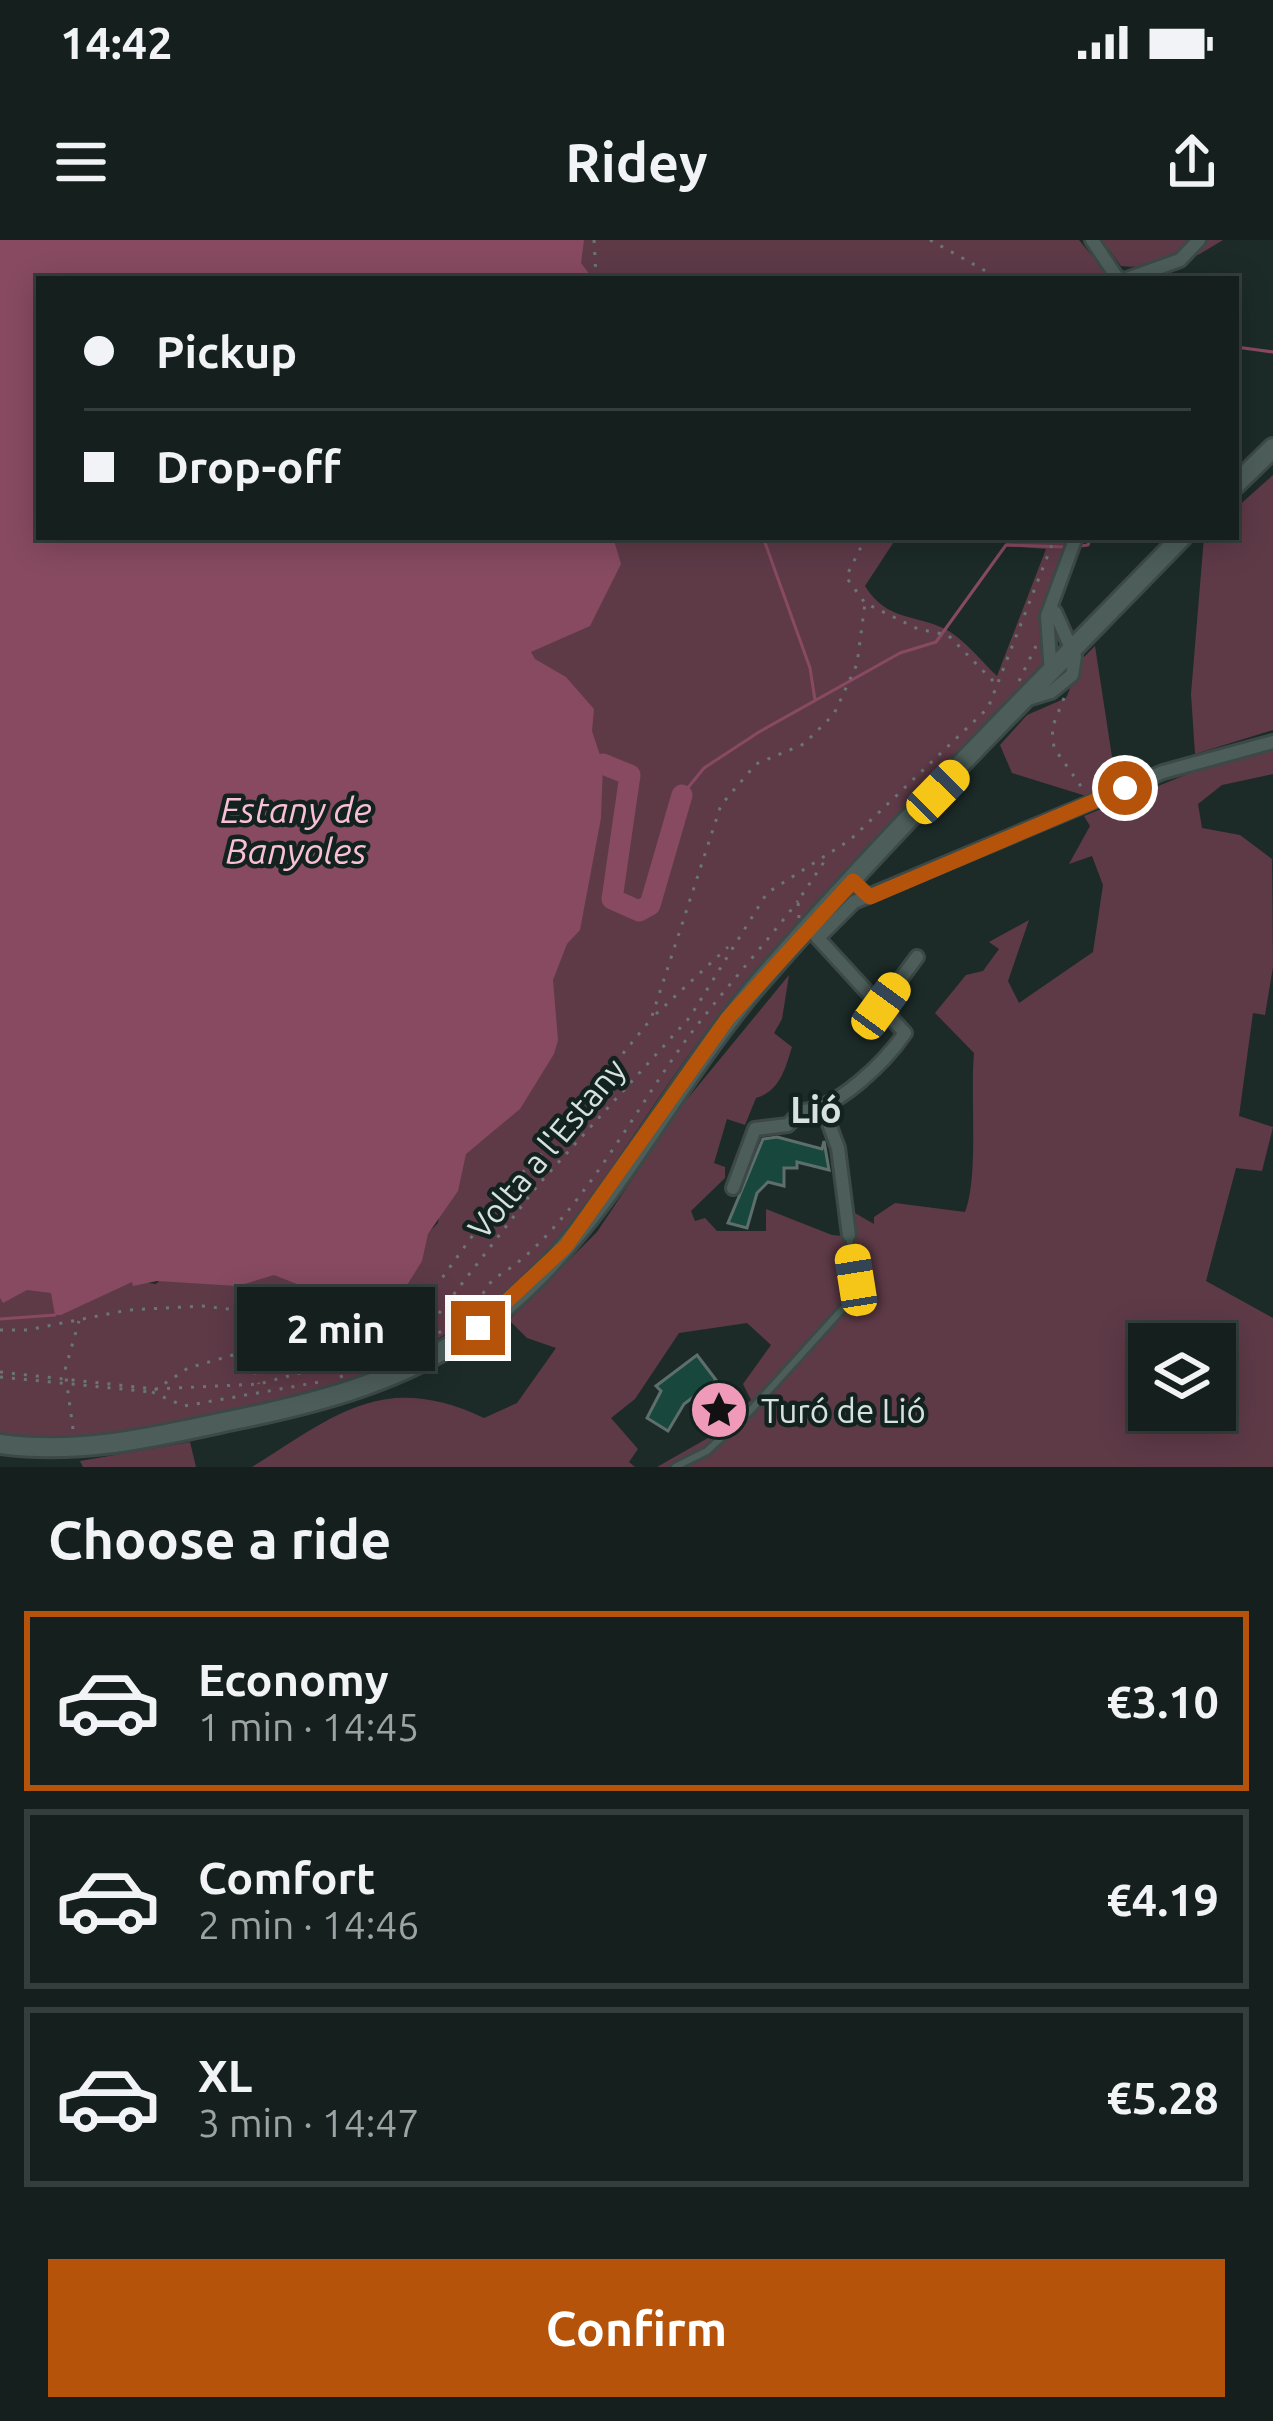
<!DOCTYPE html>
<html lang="en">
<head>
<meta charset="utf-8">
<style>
	:root { --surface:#15201e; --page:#1e2827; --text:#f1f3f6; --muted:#9da3a4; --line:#343e3c; --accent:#b45309 }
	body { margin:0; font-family:Ubuntu,sans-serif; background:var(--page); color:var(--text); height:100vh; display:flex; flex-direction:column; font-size:45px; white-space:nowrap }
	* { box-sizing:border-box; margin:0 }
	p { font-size:39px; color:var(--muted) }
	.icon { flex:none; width:66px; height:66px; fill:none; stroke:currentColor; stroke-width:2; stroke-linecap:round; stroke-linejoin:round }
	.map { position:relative; height:1227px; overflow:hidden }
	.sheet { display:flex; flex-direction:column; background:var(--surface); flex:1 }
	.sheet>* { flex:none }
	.banner { position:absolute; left:36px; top:36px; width:1203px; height:264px; border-radius:0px; box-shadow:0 6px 30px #0003,0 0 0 3px var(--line); display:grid; align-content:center; height:264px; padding:0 48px; background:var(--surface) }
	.controls { position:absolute; left:1128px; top:1083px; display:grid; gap:24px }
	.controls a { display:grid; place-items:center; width:108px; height:108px; border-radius:0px; background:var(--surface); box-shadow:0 6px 30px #0003,0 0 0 3px var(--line); font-size:60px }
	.end { position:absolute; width:54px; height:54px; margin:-27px; border:15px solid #b45309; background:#fff; box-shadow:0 0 0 6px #fff }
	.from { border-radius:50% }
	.bubble { position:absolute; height:84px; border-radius:0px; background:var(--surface); box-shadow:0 6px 30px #0003,0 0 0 3px var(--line); font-size:39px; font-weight:700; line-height:84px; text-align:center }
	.car { position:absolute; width:36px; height:72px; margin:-36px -18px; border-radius:15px; box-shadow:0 0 9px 3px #0007; background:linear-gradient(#f5c518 24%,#345 0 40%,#f5c518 0 76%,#345 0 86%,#f5c518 0) }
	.banner b { display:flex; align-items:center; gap:42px; height:114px; font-size:45px }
	.banner b+b { border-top:3px solid var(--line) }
	.banner i { width:30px; height:30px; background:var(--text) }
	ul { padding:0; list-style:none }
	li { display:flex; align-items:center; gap:36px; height:180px; margin:0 24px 18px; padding:0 24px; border:6px solid var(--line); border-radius:0px }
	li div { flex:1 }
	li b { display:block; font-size:45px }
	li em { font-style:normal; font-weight:700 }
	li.active { border-color:var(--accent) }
	li>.icon { width:108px; height:108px; stroke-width:1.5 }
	h2 { padding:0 48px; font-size:54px; line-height:144px }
	.cta { display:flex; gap:24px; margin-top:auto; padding:24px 48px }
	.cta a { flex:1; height:138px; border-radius:0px; background:var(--accent); color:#fff; font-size:48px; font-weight:700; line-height:138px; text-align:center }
	.status { display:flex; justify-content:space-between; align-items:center; height:84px; padding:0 60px; background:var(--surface); direction:ltr }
	.status svg { height:33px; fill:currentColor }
	header { display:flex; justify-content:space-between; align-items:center; height:156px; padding:0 48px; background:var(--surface); font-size:54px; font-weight:700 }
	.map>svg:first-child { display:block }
	.green { fill:#5e3a47; fill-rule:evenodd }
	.water { fill:#874a61 }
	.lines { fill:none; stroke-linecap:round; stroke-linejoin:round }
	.stream { stroke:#874a61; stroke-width:3 }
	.river { stroke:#874a61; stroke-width:21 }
	.building { fill:#18473e; stroke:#5e6f6b; stroke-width:3 }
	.lane-casing { stroke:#3c4946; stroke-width:12 }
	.street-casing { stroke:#3c4946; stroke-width:18 }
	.secondary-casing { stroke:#3c4946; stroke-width:24 }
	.path { stroke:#697673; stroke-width:3; stroke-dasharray:3 9; stroke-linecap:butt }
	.lane { stroke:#4d5e5a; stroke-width:6 }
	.street { stroke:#4d5e5a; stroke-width:12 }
	.secondary { stroke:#4d5e5a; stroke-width:18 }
	.route { stroke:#b45309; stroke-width:15 }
	.labels { text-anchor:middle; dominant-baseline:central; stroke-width:9; stroke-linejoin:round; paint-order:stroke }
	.street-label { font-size:33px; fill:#d7e1de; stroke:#12221e }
	.poi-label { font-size:33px; fill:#d7e1de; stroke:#12221e; text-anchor:start }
	.water-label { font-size:36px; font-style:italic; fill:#f9bfd2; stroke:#12221e }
	.neighbourhood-label { font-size:36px; font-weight:bold; fill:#d7e1de; stroke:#12221e }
</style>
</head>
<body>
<div class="status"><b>14:42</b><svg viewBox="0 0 49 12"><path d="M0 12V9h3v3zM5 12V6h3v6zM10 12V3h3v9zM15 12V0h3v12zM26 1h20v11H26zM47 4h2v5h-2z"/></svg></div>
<header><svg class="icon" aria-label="menu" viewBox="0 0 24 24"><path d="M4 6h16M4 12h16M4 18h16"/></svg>Ridey<svg class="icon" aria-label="share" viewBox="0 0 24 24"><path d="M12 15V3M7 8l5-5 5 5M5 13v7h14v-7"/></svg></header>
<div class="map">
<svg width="1273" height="1227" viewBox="0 0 1273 1227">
	<rect width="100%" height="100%" fill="#1c2b28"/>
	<path class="green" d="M 575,0 L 1079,0 L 1111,39 L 580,39 Z
		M 1102,0 L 1223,0 L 1198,15 L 1187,8 C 1166,21 1145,29 1121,26 Z
		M 1273,235 L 1273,490 L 1195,514 L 1191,454 L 1204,297 L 1236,297 L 1236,268 Z
		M 605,297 L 897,297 L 865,346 C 887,382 917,374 947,390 C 966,401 981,421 997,436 L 1046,309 L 1004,306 L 1011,297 L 1070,297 L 1043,373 L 1045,427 C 937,541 820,650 721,772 C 670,836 628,907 580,973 C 491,1094 367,1143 225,1173 C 150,1189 77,1205 0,1195 L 0,1041 L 22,1024 L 156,1044 L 204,994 L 322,1054 L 360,1060 L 438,983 L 524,415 Z
		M 1095,406 L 1116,543 L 1086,556 L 1012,533 L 1000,505 L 1027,475 L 1066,458 L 1083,418 Z
		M 1273,510 L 1273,534 L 1222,545 L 1198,564 L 1202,588 L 1240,595 L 1272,619 L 1273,727 L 1265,775 L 1253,773 L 1239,876 L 1273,887 L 1262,931 L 1236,928 L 1206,1041 L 1273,1078 L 1273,1227 L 657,1227 L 715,1194 L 751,1160 L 743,1144 L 771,1105 L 747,1083 L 679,1093 L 635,1159 L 611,1178 L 638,1209 L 629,1222 L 635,1227 L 252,1227 C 334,1176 383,1130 484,1178 L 517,1163 L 556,1108 L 527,1098 L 509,1080 L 597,992 L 679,869 L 789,735 L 782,779 L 774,793 L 792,807 C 785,829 780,851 756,858 L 745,885 L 727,879 L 714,923 L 725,927 L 725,938 L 691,971 L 695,981 L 705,978 L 717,991 L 766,991 L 766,969 L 832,995 L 855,997 L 853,972 L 874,984 L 874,977 L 895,963 L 965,972 C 979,936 970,858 974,813 L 935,773 L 966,735 L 983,731 L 999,709 L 989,702 L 1029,680 L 1008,741 L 1019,763 L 1093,712 L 1103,645 L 1092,616 L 1069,624 L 1090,586 L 1084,576 L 1215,523 ZM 1149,1104 L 1215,1104 L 1215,1170 L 1149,1170 Z
		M 190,1202 L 196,1227 L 83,1227 L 80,1221 Z"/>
	<path class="water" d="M 0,0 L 584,0 L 581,23 L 593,39 L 39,39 L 39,297 L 613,297 L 621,324 L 590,386 L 531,412 L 535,419 L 566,437 L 594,469 L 592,491 L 603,524 L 601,578 L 580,690 L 567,704 L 553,740 L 558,800 L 554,814 L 520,869 L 466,914 L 458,951 L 428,994 L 422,1021 L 404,1050 L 371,1062 L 322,1054 L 274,1035 L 238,1046 L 157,1041 L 133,1046 L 132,1042 L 61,1075 L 55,1075 L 51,1053 L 27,1050 L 3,1063 L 0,1058 Z"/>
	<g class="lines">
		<path class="stream" d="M 1236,107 L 1273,112
			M 763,297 L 810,428 L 815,460
			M 1080,306 L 1088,305 L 1091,297
			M 682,555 L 704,528 L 759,492 L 900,413 L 936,402 L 1006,305 L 1065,307
			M 0,1079 L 55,1075"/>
		<path class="river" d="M 603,524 L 630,535 L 612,659 L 639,671 L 650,665 L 682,555"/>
	</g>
	<path class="building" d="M 777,897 L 822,909 L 824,901 L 829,930 L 797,922 L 797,928 L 784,928 L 784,946 L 768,942 L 757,953 L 747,988 L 728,983 L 763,899 Z
		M 697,1115 L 716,1140 L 684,1164 L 668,1191 L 647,1178 L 661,1151 L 656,1146 Z"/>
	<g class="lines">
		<g class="lane-casing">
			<path id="lane" d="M 675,1227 L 707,1211 L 749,1172 L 846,1065 L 856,1040 L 849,997"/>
		</g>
		<g class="street-casing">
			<path id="street" d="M 1092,0 L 1118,39
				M 1127,39 L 1180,20 L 1199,0
				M 1051,434 L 1047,376 L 1076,297
				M 1028,459 L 1051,452 L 1072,435 L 1075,417 L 1055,372
				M 818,698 L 854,662 L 1163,532 L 1273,502
				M 881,766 L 917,717
				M 823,868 L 838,908 L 849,995
				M 733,948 L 755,889 L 788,885 L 801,871 C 837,870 885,822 905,793 L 816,696"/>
		</g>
		<g class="secondary-casing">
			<path id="secondary" d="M 1236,244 L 1273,208
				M 0,1204 C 80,1215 155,1197 233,1180 C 318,1163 406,1140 478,1088 C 601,1000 665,850 763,738 C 896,586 1041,442 1182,297"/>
		</g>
		<path class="path" d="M 594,0 L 596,35
			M 930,0 L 1000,39
			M 1001,37 L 1020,39
			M 866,297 L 846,337 L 865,363 L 918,389 L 948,395 L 997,445
			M 1019,441 L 1036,406
			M 1064,458 L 1052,488 L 1054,508 L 1083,549
			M 799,678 L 798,661 L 826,619
			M 656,774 L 728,707
			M 0,1090 L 27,1090 L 128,1070 L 202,1066 L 254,1072 L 314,1089 L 388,1086 L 419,1070 L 509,945 L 540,916 L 651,779 L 721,565 L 756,524 L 804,504 L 834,474 L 857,424 L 865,363
			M 246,1109 L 259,1144
			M 0,1132 L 155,1149 L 259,1144 L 374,1113 L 408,1098 L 437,1076 L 538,945 L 690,777 L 767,653 L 850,600 L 988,468 L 1055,297
			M 0,1137 L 152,1152 L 188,1128 L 240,1113 L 253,1074
			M 340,1137 C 384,1118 432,1103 470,1071 C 481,1061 486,1043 498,1036 C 575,990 639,860 695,788 C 729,744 765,704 798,661
			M 152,1152 L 184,1166 L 325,1141
			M 73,1189 L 65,1130 L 79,1081"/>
		<use href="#lane" class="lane"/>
		<use href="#street" class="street"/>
		<use href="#secondary" class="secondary"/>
	</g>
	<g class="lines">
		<path class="route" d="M 478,1088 L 566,1006 L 728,778 L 853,641 L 870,657 L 1125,548"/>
	</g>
	<defs>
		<g id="sight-disc" transform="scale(3)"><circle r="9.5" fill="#ef9ab8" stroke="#12221e"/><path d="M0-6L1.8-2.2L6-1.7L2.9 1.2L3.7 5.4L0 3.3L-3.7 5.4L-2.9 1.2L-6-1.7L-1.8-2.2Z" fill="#111"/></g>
	</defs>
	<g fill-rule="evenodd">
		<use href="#sight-disc" x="719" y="1170"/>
	</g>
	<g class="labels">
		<g class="street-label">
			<text transform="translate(546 908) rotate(-50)">Volta a l'Estany</text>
		</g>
		<g class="poi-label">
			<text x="761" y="1170">Turó de Lió</text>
		</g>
		<g class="water-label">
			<text x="296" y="569">Estany de<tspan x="296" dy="41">Banyoles</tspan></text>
		</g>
		<g class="neighbourhood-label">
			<text x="816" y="869">Lió</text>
		</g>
	</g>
</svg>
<div class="controls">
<a><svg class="icon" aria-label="layers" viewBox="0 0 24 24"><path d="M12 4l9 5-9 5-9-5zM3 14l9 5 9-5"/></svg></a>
</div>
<i class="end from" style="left:1125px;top:548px"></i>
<i class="end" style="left:478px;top:1088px"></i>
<div class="bubble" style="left:237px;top:1047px;width:198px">2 min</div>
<i class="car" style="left:938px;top:552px;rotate:44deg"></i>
<i class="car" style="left:881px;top:766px;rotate:36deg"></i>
<i class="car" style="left:856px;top:1040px;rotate:351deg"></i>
<div class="banner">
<b><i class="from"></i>Pickup</b>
<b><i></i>Drop-off</b>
</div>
</div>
<section class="sheet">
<h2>Choose a ride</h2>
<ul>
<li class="active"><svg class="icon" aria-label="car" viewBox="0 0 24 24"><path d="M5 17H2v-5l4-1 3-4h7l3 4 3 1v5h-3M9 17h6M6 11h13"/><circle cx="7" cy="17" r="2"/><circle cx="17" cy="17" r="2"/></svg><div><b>Economy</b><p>1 min · 14:45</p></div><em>€3.10</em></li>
<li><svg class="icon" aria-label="car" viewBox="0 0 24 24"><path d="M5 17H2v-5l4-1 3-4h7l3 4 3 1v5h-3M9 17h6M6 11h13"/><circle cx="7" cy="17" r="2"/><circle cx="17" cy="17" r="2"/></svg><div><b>Comfort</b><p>2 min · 14:46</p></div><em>€4.19</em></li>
<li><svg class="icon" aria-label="car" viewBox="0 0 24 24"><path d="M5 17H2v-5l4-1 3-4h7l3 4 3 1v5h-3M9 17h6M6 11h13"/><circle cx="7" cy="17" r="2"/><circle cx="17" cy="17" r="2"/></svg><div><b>XL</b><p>3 min · 14:47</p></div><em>€5.28</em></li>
</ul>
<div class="cta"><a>Confirm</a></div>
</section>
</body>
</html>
